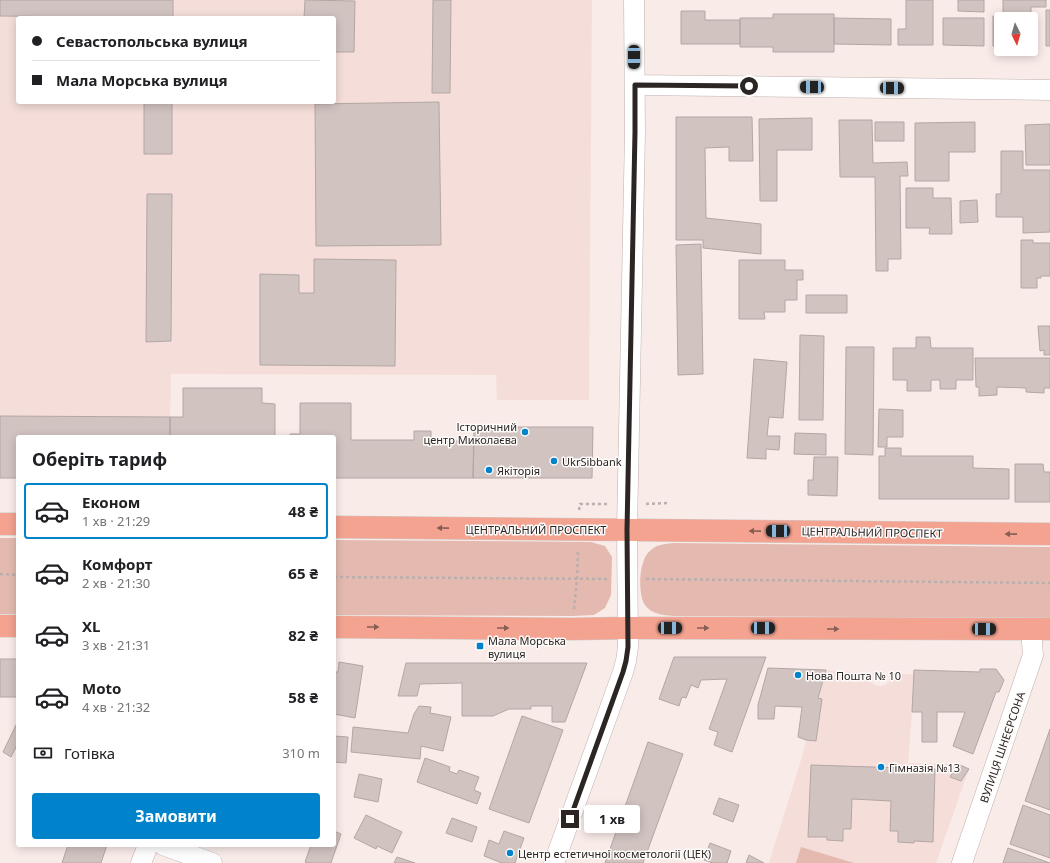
<!DOCTYPE html>
<html lang="uk">
<head>
<meta charset="utf-8">
<style>
	:root { --surface:#fff; --page:#f6f6f6; --text:#202124; --muted:#757577; --line:#e0e0e0; --accent:#0083ca }
	body { margin:0; font-family:"Noto Sans",sans-serif; background:var(--page); color:var(--text); height:100vh; display:flex; flex-direction:column; font-size:15px; white-space:nowrap }
	* { box-sizing:border-box; margin:0 }
	p { font-size:13px; color:var(--muted) }
	.icon { flex:none; width:22px; height:22px; fill:none; stroke:currentColor; stroke-width:2; stroke-linecap:round; stroke-linejoin:round }
	.map { position:relative; flex:1; overflow:hidden }
	.details { position:absolute; left:16px; top:435px; width:320px; height:412px; display:flex; flex-direction:column; background:var(--surface); border-radius:4px; box-shadow:0 2px 10px #0003 }
	.details>* { flex:none }
	.guide { position:absolute; left:16px; top:16px; width:320px; height:88px; border-radius:4px; box-shadow:0 2px 10px #0003; display:grid; align-content:center; height:88px; padding:0 16px; background:var(--surface) }
	.needle { width:26px; rotate:175deg }
	.tools { position:absolute; left:994px; top:12px; display:grid; gap:8px }
	.tools a { display:grid; place-items:center; width:44px; height:44px; border-radius:4px; background:var(--surface); box-shadow:0 2px 10px #0003; font-size:20px }
	.end { position:absolute; width:18px; height:18px; margin:-9px; border:5px solid #2b2624; background:#fff; box-shadow:0 0 0 2px #fff }
	.from { border-radius:50% }
	.bubble { position:absolute; height:28px; border-radius:4px; background:var(--surface); box-shadow:0 2px 10px #0003; font-size:13px; font-weight:700; line-height:28px; text-align:center }
	.car { position:absolute; width:12px; height:24px; margin:-12px -6px; border-radius:5px; box-shadow:0 0 3px 1px #0007; background:linear-gradient(#222 24%,#8ab4d8 0 40%,#222 0 76%,#8ab4d8 0 86%,#222 0) }
	.guide b { display:flex; align-items:center; gap:14px; height:38px; font-size:15px }
	.guide b+b { border-top:1px solid var(--line) }
	.guide i { width:10px; height:10px; background:var(--text) }
	ul { padding:0; list-style:none }
	li { display:flex; align-items:center; gap:12px; height:56px; margin:0 8px 6px; padding:0 8px; border:2px solid transparent; border-radius:4px }
	li div { flex:1 }
	li b { display:block; font-size:15px }
	li em { font-style:normal; font-weight:700 }
	li.current { border-color:var(--accent) }
	li>.icon { width:36px; height:36px; stroke-width:1.5 }
	h2 { padding:0 16px; font-size:18px; line-height:48px }
	.pay { display:flex; align-items:center; gap:10px; height:44px; padding:0 16px; font-size:15px }
	.pay p { margin-inline-start:auto }
	.button { display:flex; gap:8px; margin-top:auto; padding:8px 16px }
	.button a { flex:1; height:46px; border-radius:4px; background:var(--accent); color:#fff; font-size:16px; font-weight:700; line-height:46px; text-align:center }
	.map>svg:first-child { display:block }
	.built { fill:#f5ded9; fill-rule:evenodd }
	.green { fill:#e4bab0 }
	.building { fill:#d1c3c0; stroke:#b4a6a3 }
	.lines { fill:none; stroke-linecap:round; stroke-linejoin:round }
	.minor-casing { stroke:#beb1ad; stroke-width:21 }
	.major-casing { stroke:#cccbca; stroke-width:23 }
	.path { stroke:#bbafad; stroke-width:2.5; stroke-dasharray:3 3; stroke-linecap:butt }
	.minor { stroke:#fff; stroke-width:20 }
	.major { stroke:#f4a391; stroke-width:22 }
	.oneway { fill:#855e55 }
	.route { stroke:#2b2624; stroke-width:5 }
	.poi-dot { fill:#0083ca; stroke:#fefbfb; stroke-width:1.5 }
	.labels { text-anchor:middle; dominant-baseline:central; stroke-width:3; stroke-linejoin:round; paint-order:stroke }
	.poi-label { font-size:11px; fill:#2b2624; stroke:#fefbfb; text-anchor:start }
	.street-label { font-size:11px; fill:#2b2624; stroke:#fefbfb }
</style>
</head>
<body>
<div class="map">
<svg width="1050" height="863" viewBox="0 0 1050 863">
	<rect width="100%" height="100%" fill="#f9ebe8"/>
	<path class="built" d="M 0,0 L 592,0 L 589,400 L 497,400 L 496,375 L 171,374 L 170,437 L 18,437 L 18,478 L 0,478 ZM 18,18 L 334,18 L 334,102 L 18,102 Z
		M 826,670 L 867,673 L 870,682 L 875,685 L 881,686 L 885,685 L 889,682 L 892,674 L 913,674 L 912,712 L 908,763 L 958,764 L 969,769 L 936,863 L 769,863 L 801,760 L 806,740 L 816,741 L 822,699 L 818,698 Z"/>
	<path class="green" d="M 0,538 L 18,538 L 18,614 L 0,614 Z
		M 334,540 L 591,542 L 605,546 L 612,557 L 611,595 L 605,608 L 594,615 L 573,616 L 334,615 Z
		M 674,543 L 1050,547 L 1050,618 L 673,616 C 663,615 651,614 645,605 C 639,597 639,573 643,563 C 644,558 647,553 651,550 C 657,544 666,544 674,543 Z
		M 801,847 L 854,863 L 796,863 Z"/>
	<path class="building" d="M 0,0 L 173,0 L 173,18 L 0,16 Z
		M 305,0 L 355,1 L 354,52 L 334,52 L 334,18 L 304,18 Z
		M 433,0 L 451,0 L 450,93 L 432,93 Z
		M 906,0 L 933,0 L 933,45 L 898,45 L 898,29 L 906,29 Z
		M 958,0 L 984,0 L 984,12 L 958,11 Z
		M 1003,0 L 1046,0 L 1046,7 L 1031,7 L 1031,19 L 1001,19 L 1001,46 L 993,46 L 993,16 L 1003,16 Z
		M 1046,10 L 1050,10 L 1050,46 L 1046,46 Z
		M 681,11 L 705,11 L 705,20 L 740,20 L 740,44 L 681,44 Z
		M 773,14 L 834,14 L 834,52 L 773,52 L 773,47 L 740,47 L 740,18 L 773,18 Z
		M 834,18 L 891,19 L 891,45 L 834,44 Z
		M 943,18 L 984,18 L 984,46 L 943,45 Z
		M 144,102 L 172,102 L 172,154 L 144,154 Z
		M 439,102 L 441,245 L 316,246 L 315,104 Z
		M 676,117 L 752,117 L 753,161 L 729,161 L 729,147 L 705,148 L 706,218 L 761,224 L 761,254 L 703,248 L 703,240 L 676,240 Z
		M 812,118 L 812,150 L 777,150 L 777,201 L 760,201 L 759,119 Z
		M 839,120 L 872,120 L 873,163 L 907,162 L 908,176 L 900,176 L 901,259 L 888,259 L 888,271 L 876,271 L 875,177 L 840,177 Z
		M 875,122 L 904,122 L 904,141 L 875,141 Z
		M 975,122 L 975,152 L 949,152 L 949,181 L 915,181 L 915,123 Z
		M 1050,124 L 1050,165 L 1026,165 L 1025,125 Z
		M 1001,151 L 1023,151 L 1023,170 L 1050,170 L 1050,232 L 1023,233 L 1023,217 L 996,217 L 996,194 L 1001,194 Z
		M 906,188 L 933,188 L 933,198 L 951,198 L 952,234 L 929,234 L 930,228 L 906,228 Z
		M 147,194 L 172,194 L 171,341 L 146,342 Z
		M 977,200 L 978,222 L 960,223 L 960,201 Z
		M 1021,240 L 1033,240 L 1033,243 L 1050,243 L 1050,276 L 1041,276 L 1041,278 L 1037,278 L 1037,288 L 1021,288 Z
		M 701,244 L 703,374 L 678,375 L 676,245 Z
		M 314,259 L 396,260 L 395,366 L 260,365 L 260,274 L 299,275 L 299,293 L 314,293 Z
		M 739,260 L 785,260 L 785,270 L 803,270 L 803,280 L 797,280 L 797,300 L 785,300 L 785,312 L 764,312 L 765,319 L 739,319 Z
		M 806,295 L 847,295 L 847,313 L 806,313 Z
		M 1038,326 L 1050,326 L 1050,355 L 1044,355 L 1044,350 L 1040,351 Z
		M 800,335 L 824,336 L 823,420 L 799,420 Z
		M 916,337 L 930,337 L 931,348 L 973,348 L 973,380 L 956,380 L 956,389 L 940,389 L 940,380 L 931,380 L 931,391 L 907,391 L 907,380 L 893,380 L 893,348 L 916,348 Z
		M 846,347 L 874,347 L 873,455 L 845,454 Z
		M 975,358 L 1050,358 L 1050,388 L 1044,388 L 1044,393 L 1026,392 L 1026,388 L 997,387 L 997,395 L 979,396 L 979,387 L 976,387 Z
		M 754,359 L 787,362 L 783,418 L 769,417 L 767,436 L 780,436 L 779,450 L 766,449 L 766,459 L 747,458 Z
		M 183,388 L 262,388 L 262,403 L 275,404 L 275,437 L 170,437 L 170,417 L 183,417 Z
		M 300,403 L 351,403 L 351,440 L 414,440 L 414,431 L 431,431 L 431,441 L 474,441 L 473,478 L 334,478 L 334,437 L 290,437 L 290,434 L 300,434 Z
		M 879,409 L 903,410 L 903,437 L 887,437 L 887,447 L 878,447 Z
		M 0,416 L 170,417 L 170,437 L 18,437 L 18,478 L 0,478 Z
		M 474,427 L 593,427 L 592,478 L 473,478 Z
		M 795,433 L 826,434 L 826,455 L 794,454 Z
		M 885,448 L 901,448 L 901,456 L 973,456 L 973,468 L 1009,469 L 1009,499 L 879,499 L 879,456 L 885,456 Z
		M 814,457 L 838,457 L 837,496 L 808,495 L 808,480 L 813,480 Z
		M 1015,464 L 1043,464 L 1044,472 L 1050,472 L 1050,502 L 1015,502 Z
		M 674,657 L 766,657 L 732,752 L 714,745 L 718,732 L 709,729 L 727,679 L 701,680 L 698,688 L 691,685 L 686,698 L 682,697 L 679,706 L 659,699 Z
		M 0,659 L 18,659 L 18,697 L 0,697 Z
		M 339,662 L 363,666 L 355,718 L 334,714 L 334,696 L 335,690 L 334,689 L 334,672 L 338,672 Z
		M 406,663 L 587,663 L 565,722 L 552,722 L 552,706 L 531,706 L 531,709 L 509,709 L 493,716 L 462,716 L 462,683 L 420,684 L 417,696 L 398,696 Z
		M 768,668 L 826,670 L 818,698 L 822,699 L 816,741 L 806,740 L 798,737 L 802,707 L 775,706 L 774,719 L 758,719 L 758,705 Z
		M 980,669 L 996,669 L 1004,680 L 999,692 L 996,692 L 973,754 L 953,746 L 965,712 L 937,712 L 937,742 L 922,742 L 922,712 L 912,712 L 914,670 L 980,672 Z
		M 419,706 L 431,707 L 430,713 L 451,717 L 443,751 L 421,746 L 420,759 L 351,752 L 353,727 L 408,733 L 414,714 Z
		M 522,716 L 563,730 L 529,823 L 489,809 Z
		M 18,721 L 18,743 L 11,757 L 3,752 Z
		M 1050,729 L 1050,810 L 1025,801 Z
		M 334,736 L 348,737 L 346,763 L 334,762 Z
		M 648,742 L 683,754 L 643,863 L 605,863 Z
		M 425,758 L 450,767 L 449,771 L 457,774 L 459,770 L 479,777 L 474,790 L 481,793 L 477,804 L 417,782 Z
		M 958,764 L 969,769 L 961,781 L 950,777 Z
		M 811,765 L 935,769 L 933,842 L 914,841 L 914,843 L 898,842 L 898,831 L 890,831 L 891,801 L 852,799 L 851,829 L 843,829 L 843,841 L 827,840 L 827,837 L 808,837 Z
		M 359,774 L 382,779 L 378,802 L 354,797 Z
		M 719,798 L 739,805 L 733,822 L 713,814 Z
		M 1023,805 L 1050,815 L 1050,858 L 1010,844 Z
		M 366,815 L 402,832 L 392,853 L 377,846 L 376,849 L 354,838 Z
		M 452,818 L 477,827 L 472,842 L 446,833 Z
		M 334,831 L 341,834 L 331,863 L 308,863 L 305,862 L 311,845 L 334,845 Z
		M 504,831 L 524,838 L 515,863 L 502,863 L 484,856 L 489,840 L 499,844 Z
		M 710,843 L 731,851 L 727,863 L 713,863 L 704,860 Z
		M 68,845 L 107,845 L 101,863 L 62,863 Z
		M 1008,848 L 1050,863 L 1003,863 Z
		M 749,855 L 764,863 L 746,863 Z
		M 397,857 L 415,863 L 394,863 Z"/>
	<g class="lines">
		<g class="minor-casing">
			<path id="minor" d="M 635,85 L 1050,90
				M 163,845 L 212,863
				M 141,863 L 148,845
				M 554,863 L 623,672 L 626,661 L 628,647 L 627,530 L 635,132 L 634,0
				M 962,863 L 1033,655 L 1031,629"/>
		</g>
		<g class="major-casing">
			<path id="major" d="M 0,524 L 18,524
				M 334,527 L 1050,534
				M 0,626 L 18,626
				M 334,627 L 572,629 L 628,628 L 1050,629"/>
		</g>
		<path class="path" d="M 646,504 L 667,503
			M 579,510 L 580,504 L 609,504
			M 0,574 L 18,575
			M 334,577 L 609,579
			M 646,579 L 1050,583
			M 574,609 L 577,579 L 578,549"/>
		<use href="#minor" class="minor"/>
		<use href="#major" class="major"/>
	</g>
	<defs><path id="oneway-solid" d="M-6-.8H1V-3.2L6.5 0L1 3.2V.8H-6Z"/></defs>
	<g class="oneway">
		<use href="#oneway-solid" transform="translate(443 528) rotate(-179)"/>
		<use href="#oneway-solid" transform="translate(755 531) rotate(-179)"/>
		<use href="#oneway-solid" transform="translate(1011 534) rotate(-179)"/>
		<use href="#oneway-solid" transform="translate(373 627)"/>
		<use href="#oneway-solid" transform="translate(503 628)"/>
		<use href="#oneway-solid" transform="translate(703 628)"/>
		<use href="#oneway-solid" transform="translate(833 629)"/>
	</g>
	<g class="lines">
		<path class="route" d="M 570,819 L 623,672 L 626,661 L 628,647 L 627,530 L 635,132 L 635,85 L 749,86"/>
	</g>
	<g class="poi-dot">
		<circle cx="525" cy="432" r="4"/>
		<circle cx="554" cy="461" r="4"/>
		<circle cx="489" cy="470" r="4"/>
		<rect x="476" y="642" width="8" height="8" rx="2"/>
		<circle cx="798" cy="675" r="4"/>
		<circle cx="881" cy="767" r="4"/>
		<circle cx="510" cy="853" r="4"/>
	</g>
	<g class="labels">
		<g class="poi-label">
			<text x="517" y="426" text-anchor="end">Історичний<tspan x="517" dy="13">центр Миколаєва</tspan></text>
			<text x="562" y="461">UkrSibbank</text>
			<text x="497" y="470">Якіторія</text>
			<text x="488" y="640">Мала Морська<tspan x="488" dy="13">вулиця</tspan></text>
			<text x="806" y="675">Нова Пошта № 10</text>
			<text x="889" y="767">Гімназія №13</text>
			<text x="518" y="853">Центр естетичної косметології (ЦЕК)</text>
		</g>
		<g class="street-label">
			<text x="536" y="529">ЦЕНТРАЛЬНИЙ ПРОСПЕКТ</text>
			<text transform="translate(872 532) rotate(1)">ЦЕНТРАЛЬНИЙ ПРОСПЕКТ</text>
			<text transform="translate(1002 747) rotate(-71)">ВУЛИЦЯ ШНЕЄРСОНА</text>
		</g>
	</g>
</svg>
<div class="tools">
<a><svg class="needle" viewBox="-14 -14 28 28"><path d="M0-13l5 13h-10z" fill="#e53935"/><path d="M0 13l5-13h-10z" fill="#757577"/></svg></a>
</div>
<i class="end from" style="left:749px;top:86px"></i>
<i class="end" style="left:570px;top:819px"></i>
<div class="bubble" style="left:584px;top:805px;width:56px">1 хв</div>
<i class="car" style="left:634px;top:57px;rotate:180deg"></i>
<i class="car" style="left:812px;top:87px;rotate:271deg"></i>
<i class="car" style="left:892px;top:88px;rotate:91deg"></i>
<i class="car" style="left:778px;top:531px;rotate:270deg"></i>
<i class="car" style="left:670px;top:628px;rotate:90deg"></i>
<i class="car" style="left:763px;top:628px;rotate:90deg"></i>
<i class="car" style="left:984px;top:629px;rotate:90deg"></i>
<div class="guide">
<b><i class="from"></i>Севастопольська вулиця</b>
<b><i></i>Мала Морська вулиця</b>
</div>
<section class="details">
<h2>Оберіть тариф</h2>
<ul>
<li class="current"><svg class="icon" aria-label="car" viewBox="0 0 24 24"><path d="M5 17H2v-5l4-1 3-4h7l3 4 3 1v5h-3M9 17h6M6 11h13"/><circle cx="7" cy="17" r="2"/><circle cx="17" cy="17" r="2"/></svg><div><b>Економ</b><p>1 хв · 21:29</p></div><em>48 ₴</em></li>
<li><svg class="icon" aria-label="car" viewBox="0 0 24 24"><path d="M5 17H2v-5l4-1 3-4h7l3 4 3 1v5h-3M9 17h6M6 11h13"/><circle cx="7" cy="17" r="2"/><circle cx="17" cy="17" r="2"/></svg><div><b>Комфорт</b><p>2 хв · 21:30</p></div><em>65 ₴</em></li>
<li><svg class="icon" aria-label="car" viewBox="0 0 24 24"><path d="M5 17H2v-5l4-1 3-4h7l3 4 3 1v5h-3M9 17h6M6 11h13"/><circle cx="7" cy="17" r="2"/><circle cx="17" cy="17" r="2"/></svg><div><b>XL</b><p>3 хв · 21:31</p></div><em>82 ₴</em></li>
<li><svg class="icon" aria-label="car" viewBox="0 0 24 24"><path d="M5 17H2v-5l4-1 3-4h7l3 4 3 1v5h-3M9 17h6M6 11h13"/><circle cx="7" cy="17" r="2"/><circle cx="17" cy="17" r="2"/></svg><div><b>Moto</b><p>4 хв · 21:32</p></div><em>58 ₴</em></li>
</ul>
<div class="pay"><svg class="icon" aria-label="cash" viewBox="0 0 24 24"><path d="M3 7h18v10H3z"/><circle cx="12" cy="12" r="2"/></svg>Готівка<p>310 m</p></div>
<div class="button"><a>Замовити</a></div>
</section>
</div>
</body>
</html>
